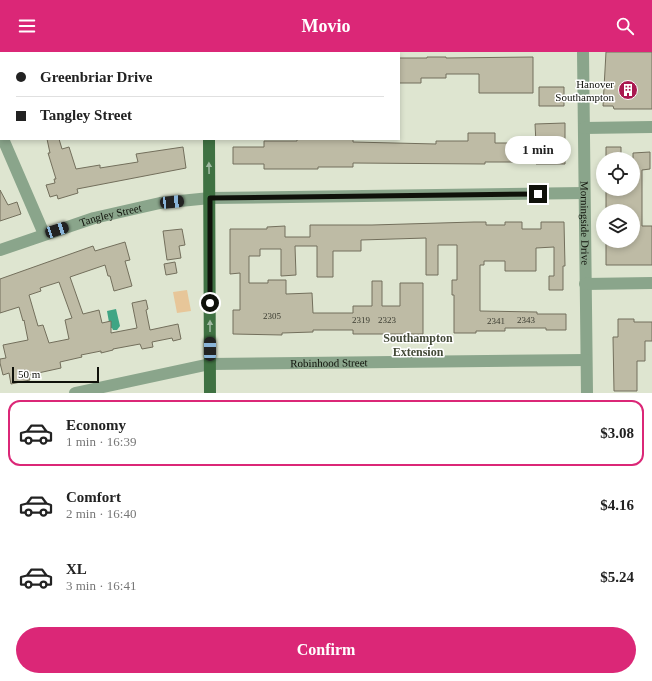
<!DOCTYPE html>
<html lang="en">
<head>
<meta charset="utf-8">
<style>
	:root { --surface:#fff; --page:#f6f6f6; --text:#222; --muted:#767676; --line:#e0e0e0; --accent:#db2777 }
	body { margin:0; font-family:Georgia,serif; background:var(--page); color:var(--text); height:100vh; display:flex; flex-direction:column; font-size:15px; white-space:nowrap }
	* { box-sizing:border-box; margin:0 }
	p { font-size:13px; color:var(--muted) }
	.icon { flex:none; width:22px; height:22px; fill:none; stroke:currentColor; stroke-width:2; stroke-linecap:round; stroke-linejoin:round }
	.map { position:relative; height:341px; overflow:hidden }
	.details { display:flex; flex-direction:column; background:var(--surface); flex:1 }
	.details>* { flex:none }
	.guide { position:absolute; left:0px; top:0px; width:400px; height:88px; box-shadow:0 2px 6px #0003; display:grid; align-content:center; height:88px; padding:0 16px; background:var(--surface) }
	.fabs { position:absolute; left:596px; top:100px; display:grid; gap:8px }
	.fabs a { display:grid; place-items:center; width:44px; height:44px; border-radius:50%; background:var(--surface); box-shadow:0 2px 6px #0003; font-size:20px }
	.scale { position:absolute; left:12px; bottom:10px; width:87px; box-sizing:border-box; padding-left:4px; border:2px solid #0f110a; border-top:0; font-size:11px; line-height:14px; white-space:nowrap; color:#0f110a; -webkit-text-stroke:3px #fff; paint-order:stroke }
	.end { position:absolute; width:18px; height:18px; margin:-9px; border:5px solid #0f110a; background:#fff; box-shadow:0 0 0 2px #fff }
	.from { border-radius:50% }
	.bubble { position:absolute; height:28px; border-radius:14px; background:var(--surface); box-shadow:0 2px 6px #0003; font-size:13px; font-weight:800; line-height:28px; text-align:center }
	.car { position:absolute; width:12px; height:24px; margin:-12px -6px; border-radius:5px; box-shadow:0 0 3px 1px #0007; background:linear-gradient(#222 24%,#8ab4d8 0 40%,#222 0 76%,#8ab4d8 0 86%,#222 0) }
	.guide b { display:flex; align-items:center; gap:14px; height:38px; font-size:15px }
	.guide b+b { border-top:1px solid var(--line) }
	.guide i { width:10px; height:10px; background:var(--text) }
	ul { padding:7px 0 0; list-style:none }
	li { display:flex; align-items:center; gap:12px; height:66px; margin:0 8px 6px; padding:0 8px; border:2px solid transparent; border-radius:12px }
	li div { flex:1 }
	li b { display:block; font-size:15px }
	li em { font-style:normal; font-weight:800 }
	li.current { border-color:var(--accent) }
	li>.icon { width:36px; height:36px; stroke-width:1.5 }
	.action { display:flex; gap:8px; margin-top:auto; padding:8px 16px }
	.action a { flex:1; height:46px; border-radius:24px; background:var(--accent); color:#fff; font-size:16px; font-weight:800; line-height:46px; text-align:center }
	header { display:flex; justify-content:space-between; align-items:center; height:52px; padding:0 16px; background:var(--accent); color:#fff; font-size:18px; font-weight:800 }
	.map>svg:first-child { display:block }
	.green { fill:#e7c699 }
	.water { fill:#3fa584 }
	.building { fill:#bebba5; stroke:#736f5c; fill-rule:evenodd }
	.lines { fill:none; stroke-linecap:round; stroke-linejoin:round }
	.minor { stroke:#8aa58b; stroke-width:12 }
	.major { stroke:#3f7142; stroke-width:12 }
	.oneway { fill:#9fb8a0 }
	.route { stroke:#0f110a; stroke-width:5 }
	.labels { text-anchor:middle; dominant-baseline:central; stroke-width:3; stroke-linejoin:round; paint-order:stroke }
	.number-label { font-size:9px; fill:#3b3c31 }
	.poi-label { font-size:11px; fill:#0f110a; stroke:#fff; text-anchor:end }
	.street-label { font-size:11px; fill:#0f110a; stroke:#fff }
	.neighbourhood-label { font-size:12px; font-weight:bold; fill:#444a38; stroke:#fff }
</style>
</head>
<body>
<header><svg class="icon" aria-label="menu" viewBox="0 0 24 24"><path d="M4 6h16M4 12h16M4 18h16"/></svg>Movio<svg class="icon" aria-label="search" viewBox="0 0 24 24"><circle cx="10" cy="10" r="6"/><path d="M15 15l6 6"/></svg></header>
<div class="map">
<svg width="652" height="341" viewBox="0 0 652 341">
	<rect width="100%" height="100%" fill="#dee5d0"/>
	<path class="green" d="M 187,238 L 191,259 L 177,261 L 173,240 Z"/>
	<path class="water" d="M 116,257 L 120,274 L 117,278 L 113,278 L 112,276 L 110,276 L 107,259 Z"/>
	<path class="building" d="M 606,0 L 652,0 L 652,57 L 614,57 L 613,54 L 603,54 Z
		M 427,5 L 446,5 L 446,6 L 533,5 L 533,41 L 479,41 L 479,22 L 446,22 L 446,26 L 421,26 L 421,31 L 399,31 L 399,6 L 427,6 Z
		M 539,35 L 564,35 L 564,54 L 539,54 Z
		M 565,71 L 565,112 L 536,112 L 536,110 L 485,110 L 485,112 L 353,111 L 353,115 L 318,115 L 318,117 L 264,117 L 264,112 L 233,112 L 233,95 L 264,95 L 264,89 L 297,89 L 297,87 L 353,87 L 353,90 L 436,92 L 436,89 L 468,89 L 468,81 L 495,81 L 495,91 L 536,91 L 535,72 Z
		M 47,87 L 59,87 L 62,97 L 69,95 L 76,117 L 100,113 L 100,116 L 138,110 L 136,102 L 183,95 L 186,116 L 77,137 L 78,141 L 58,147 L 57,143 L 50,145 L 46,133 L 55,131 L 54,127 L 56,127 L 48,101 L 50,101 Z
		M 606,95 L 621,95 L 621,107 L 606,107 Z
		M 650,100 L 650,117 L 642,118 L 642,174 L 652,174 L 652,213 L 606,213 L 606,189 L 633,189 L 633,159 L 606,159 L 606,137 L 633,137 L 633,101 Z
		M 0,138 L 8,153 L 17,150 L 21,162 L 0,169 Z
		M 474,170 L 486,170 L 486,173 L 505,173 L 505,170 L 522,170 L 522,177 L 541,177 L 541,170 L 564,170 L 565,214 L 563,214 L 563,238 L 549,238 L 549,224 L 554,224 L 554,195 L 536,196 L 536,219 L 505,219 L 505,209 L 484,209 L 484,213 L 480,213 L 480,259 L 537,260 L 537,262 L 566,262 L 566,278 L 546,278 L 546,276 L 505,276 L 505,279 L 476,279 L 476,281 L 454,281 L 454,243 L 452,243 L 452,228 L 457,228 L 457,193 L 438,193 L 438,223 L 426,223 L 426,186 L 361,188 L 361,199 L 333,199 L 333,225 L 317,225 L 317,194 L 295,194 L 296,223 L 281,224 L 281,197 L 260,197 L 260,204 L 249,204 L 249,231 L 268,231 L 268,228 L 286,228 L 286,242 L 312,241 L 313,261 L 353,261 L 353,254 L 372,254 L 372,229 L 382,229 L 382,254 L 400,254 L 400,231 L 423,231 L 423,282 L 353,282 L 353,278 L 313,278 L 313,280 L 282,281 L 282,283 L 233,282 L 233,258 L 240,258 L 240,221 L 230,222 L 230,177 L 267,177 L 267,175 L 285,174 L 285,185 L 310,185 L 310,173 L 372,173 Z
		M 182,177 L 185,193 L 179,194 L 181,206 L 167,208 L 163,179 Z
		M 125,190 L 130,208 L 125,209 L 132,234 L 114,239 L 110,224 L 108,224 L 105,213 L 70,225 L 83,262 L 99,258 L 102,271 L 111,269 L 111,281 L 137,276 L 132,251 L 146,248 L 148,257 L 146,258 L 150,278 L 178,272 L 181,287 L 173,289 L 172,286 L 152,290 L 153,295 L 142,297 L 140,292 L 113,297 L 113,298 L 101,301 L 101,299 L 81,303 L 82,305 L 60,310 L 61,316 L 29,323 L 30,328 L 11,332 L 9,321 L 3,323 L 0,311 L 0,307 L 6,306 L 3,293 L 28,288 L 24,268 L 23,269 L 19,255 L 0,261 L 0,227 L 93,194 L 95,199 ZM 59,230 L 72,266 L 65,268 L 69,287 L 49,291 L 43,273 L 38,274 L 29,243 L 41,239 L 40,236 Z
		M 175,210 L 177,221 L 166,223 L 164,212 Z
		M 618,267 L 634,267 L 634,270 L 652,270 L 652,289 L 645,289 L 645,309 L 637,309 L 637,339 L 614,339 L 613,285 L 618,285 Z"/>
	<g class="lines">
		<g class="minor">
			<path id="s1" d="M 583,0 L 587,341"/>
			<path d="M 77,1 L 81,0"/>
			<path d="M 0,28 L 1,28"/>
			<path d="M 584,76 L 652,75"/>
			<path d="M 3,87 L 44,182"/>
			<path id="s2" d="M 0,198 L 94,166 L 160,151 L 210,146 L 584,141"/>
			<path d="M 585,232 L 652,231"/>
			<path id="s3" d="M 75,341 L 210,312 L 586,308"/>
		</g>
		<path class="major" d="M 208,0 L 208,1
			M 209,87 L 210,341"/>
	</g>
	<defs><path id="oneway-solid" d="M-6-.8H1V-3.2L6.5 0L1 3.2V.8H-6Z"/></defs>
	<g class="oneway">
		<use href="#oneway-solid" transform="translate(209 116) rotate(-91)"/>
		<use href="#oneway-solid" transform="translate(210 274) rotate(-90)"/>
	</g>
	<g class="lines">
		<path class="route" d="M 210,251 L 210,146 L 538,142"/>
	</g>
	<defs>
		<g id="building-disc" transform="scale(1)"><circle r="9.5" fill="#a9174f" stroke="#fff"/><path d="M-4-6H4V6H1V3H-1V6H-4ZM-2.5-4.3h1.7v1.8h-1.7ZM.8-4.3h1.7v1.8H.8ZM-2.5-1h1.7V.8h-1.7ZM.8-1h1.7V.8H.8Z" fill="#fff"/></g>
	</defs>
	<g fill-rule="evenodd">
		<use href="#building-disc" x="628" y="38"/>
	</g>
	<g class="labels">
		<g class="number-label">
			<text x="272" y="264">2305</text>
			<text x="361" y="268">2319</text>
			<text x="387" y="268">2323</text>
			<text x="526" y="268">2343</text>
			<text x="496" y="269">2341</text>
		</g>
		<g class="poi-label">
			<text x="614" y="32">Hanover<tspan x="614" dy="13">Southampton</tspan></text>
		</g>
		<g class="street-label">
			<text stroke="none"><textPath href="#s2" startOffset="116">Tangley Street</textPath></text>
			<text stroke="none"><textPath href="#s1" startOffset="171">Morningside Drive</textPath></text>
			<text stroke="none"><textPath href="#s3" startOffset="257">Robinhood Street</textPath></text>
		</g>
		<g class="neighbourhood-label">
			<text x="418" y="286">Southampton<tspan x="418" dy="14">Extension</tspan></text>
		</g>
	</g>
</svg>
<div class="fabs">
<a><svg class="icon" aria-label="locate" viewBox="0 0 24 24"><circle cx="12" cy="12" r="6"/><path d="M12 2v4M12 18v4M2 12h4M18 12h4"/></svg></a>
<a><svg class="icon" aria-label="layers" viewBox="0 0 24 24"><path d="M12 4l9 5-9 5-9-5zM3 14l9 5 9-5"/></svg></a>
</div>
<div class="scale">50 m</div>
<i class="end from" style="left:210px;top:251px"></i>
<i class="end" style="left:538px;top:142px"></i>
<div class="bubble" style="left:505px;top:84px;width:66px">1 min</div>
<i class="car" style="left:172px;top:150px;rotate:84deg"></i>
<i class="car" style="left:57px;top:178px;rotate:72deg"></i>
<i class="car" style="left:210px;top:297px;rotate:0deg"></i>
<div class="guide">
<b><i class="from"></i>Greenbriar Drive</b>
<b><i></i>Tangley Street</b>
</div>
</div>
<section class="details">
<ul>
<li class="current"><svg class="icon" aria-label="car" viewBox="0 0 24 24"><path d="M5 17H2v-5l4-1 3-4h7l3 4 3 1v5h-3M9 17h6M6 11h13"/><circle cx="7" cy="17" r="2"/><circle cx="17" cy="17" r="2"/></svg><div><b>Economy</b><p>1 min · 16:39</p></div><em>$3.08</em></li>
<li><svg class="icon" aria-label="car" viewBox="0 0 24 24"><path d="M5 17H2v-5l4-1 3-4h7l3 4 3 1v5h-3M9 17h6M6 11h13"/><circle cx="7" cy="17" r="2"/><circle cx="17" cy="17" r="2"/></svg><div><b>Comfort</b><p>2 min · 16:40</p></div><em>$4.16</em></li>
<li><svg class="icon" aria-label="car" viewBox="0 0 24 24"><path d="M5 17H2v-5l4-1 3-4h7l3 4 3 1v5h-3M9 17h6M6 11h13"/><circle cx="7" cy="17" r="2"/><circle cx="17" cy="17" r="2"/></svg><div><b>XL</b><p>3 min · 16:41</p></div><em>$5.24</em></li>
</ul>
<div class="action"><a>Confirm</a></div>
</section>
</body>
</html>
